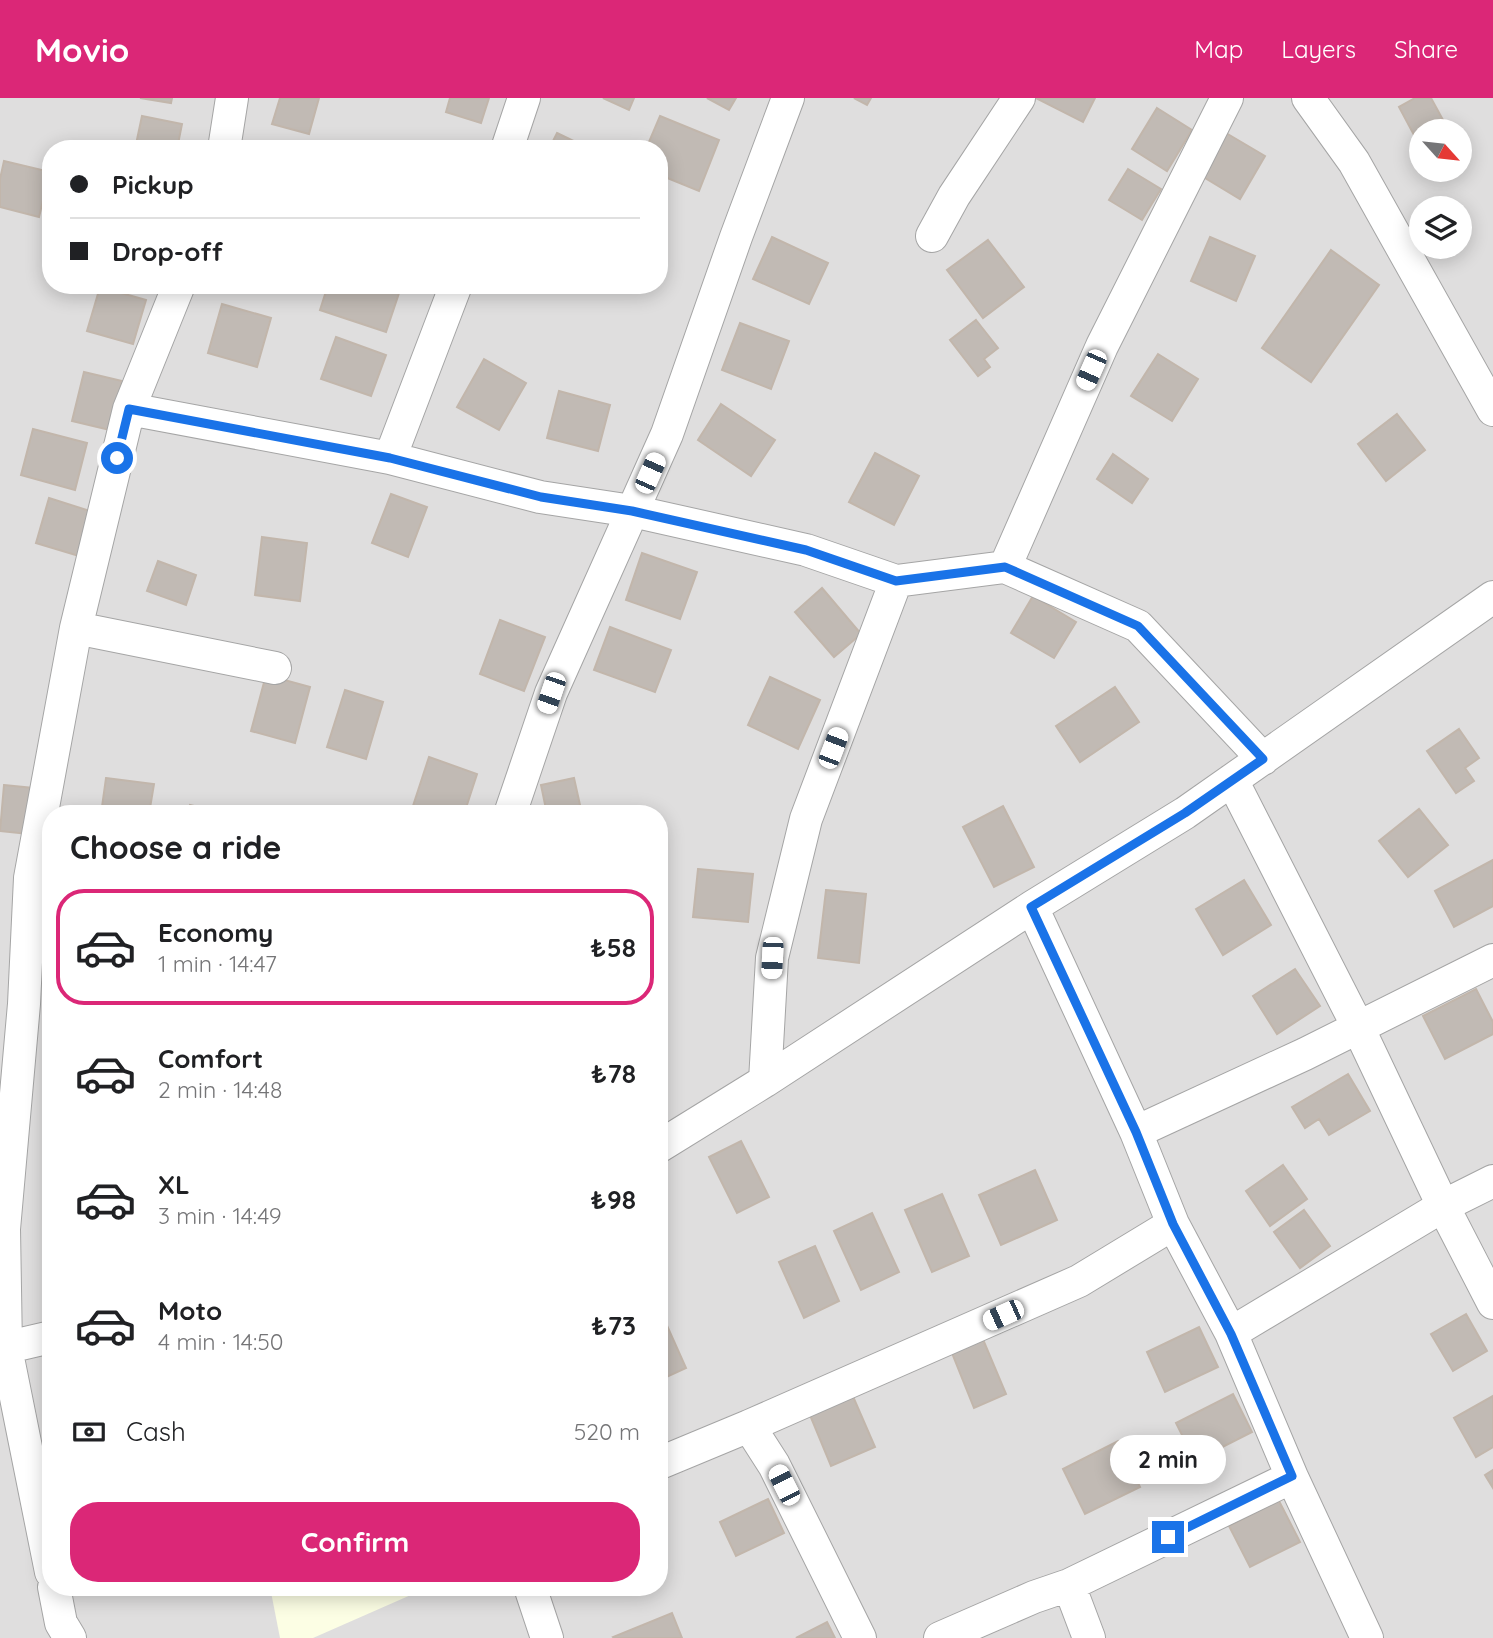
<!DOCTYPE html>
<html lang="en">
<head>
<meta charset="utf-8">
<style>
	:root { --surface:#fff; --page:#f2f2f2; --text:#202124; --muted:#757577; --line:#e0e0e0; --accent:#db2777 }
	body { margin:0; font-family:Quicksand,sans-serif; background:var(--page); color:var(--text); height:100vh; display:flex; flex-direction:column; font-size:26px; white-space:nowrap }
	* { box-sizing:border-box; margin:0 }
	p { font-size:23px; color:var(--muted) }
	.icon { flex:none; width:38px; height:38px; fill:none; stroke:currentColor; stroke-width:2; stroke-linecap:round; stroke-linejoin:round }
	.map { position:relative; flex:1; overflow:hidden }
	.drawer { position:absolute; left:42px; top:707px; width:626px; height:791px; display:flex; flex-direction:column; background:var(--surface); border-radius:28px; box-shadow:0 4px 18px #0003 }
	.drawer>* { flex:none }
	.banner { position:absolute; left:42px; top:42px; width:626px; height:154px; border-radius:28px; box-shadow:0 4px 18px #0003; display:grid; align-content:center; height:154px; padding:0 28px; background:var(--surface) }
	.needle { width:46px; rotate:117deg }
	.controls { position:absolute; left:1409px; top:21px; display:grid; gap:14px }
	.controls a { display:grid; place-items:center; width:63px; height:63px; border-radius:50%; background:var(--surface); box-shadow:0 4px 18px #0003; font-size:35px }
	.end { position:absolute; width:32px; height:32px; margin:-16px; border:9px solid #1a73e8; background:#fff; box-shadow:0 0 0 4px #fff }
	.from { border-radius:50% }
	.bubble { position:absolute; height:49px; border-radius:24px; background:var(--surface); box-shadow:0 4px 18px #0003; font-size:23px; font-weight:700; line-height:49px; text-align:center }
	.car { position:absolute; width:21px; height:42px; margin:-21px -10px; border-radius:9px; box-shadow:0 0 5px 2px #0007; background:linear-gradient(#fff 24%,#345 0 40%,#fff 0 76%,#345 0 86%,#fff 0) }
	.banner b { display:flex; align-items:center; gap:24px; height:66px; font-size:26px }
	.banner b+b { border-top:2px solid var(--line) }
	.banner i { width:18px; height:18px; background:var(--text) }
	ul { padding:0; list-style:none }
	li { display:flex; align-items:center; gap:21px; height:116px; margin:0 14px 10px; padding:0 14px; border:4px solid transparent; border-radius:28px }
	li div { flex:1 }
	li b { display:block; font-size:26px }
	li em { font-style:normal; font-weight:700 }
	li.selected { border-color:var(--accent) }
	li>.icon { width:63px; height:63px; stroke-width:1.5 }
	h2 { padding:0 28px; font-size:32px; line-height:84px }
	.pay { display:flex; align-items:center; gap:18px; height:77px; padding:0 28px; font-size:26px }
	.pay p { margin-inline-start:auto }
	.action { display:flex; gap:14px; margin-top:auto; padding:14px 28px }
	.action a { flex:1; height:80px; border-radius:28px; background:var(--accent); color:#fff; font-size:28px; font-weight:700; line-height:80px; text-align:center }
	header { display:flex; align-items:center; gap:42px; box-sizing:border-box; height:98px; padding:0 35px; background:var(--accent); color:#fff }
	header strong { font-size:33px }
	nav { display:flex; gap:38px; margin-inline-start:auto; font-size:24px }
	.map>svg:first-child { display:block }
	.residential { fill:#dfdede; fill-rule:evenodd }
	.education { fill:#fcfee4 }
	.building { fill:#c1bab4; stroke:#c2b6ab; stroke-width:2 }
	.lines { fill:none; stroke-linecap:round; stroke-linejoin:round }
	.street-casing { stroke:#a5a5a5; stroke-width:34 }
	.street { stroke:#fff; stroke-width:32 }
	.route { stroke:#1a73e8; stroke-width:9 }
</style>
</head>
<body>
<header>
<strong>Movio</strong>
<nav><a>Map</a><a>Layers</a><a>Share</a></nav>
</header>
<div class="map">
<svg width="1493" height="1540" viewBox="0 0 1493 1540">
	<rect width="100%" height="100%" fill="#f1eee8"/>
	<path class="residential" d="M 0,0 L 1493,0 L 1493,1540 L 0,1540 ZM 1421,33 L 1460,33 L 1460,72 L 1421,72 ZM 51,51 L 660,51 L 660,187 L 51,187 ZM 1421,110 L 1460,110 L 1460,149 L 1421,149 ZM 51,716 L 660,716 L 660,1489 L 51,1489 Z"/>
	<path class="education" d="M 270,1489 L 429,1489 L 313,1540 L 280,1540 Z"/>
	<path class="building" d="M 140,0 L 172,0 L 171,5 Z
		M 280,0 L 319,0 L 309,36 L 272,26 Z
		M 450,0 L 489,0 L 481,25 L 446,14 Z
		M 603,0 L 634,0 L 629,12 Z
		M 707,0 L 736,0 L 729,12 Z
		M 854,0 L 871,0 L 867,7 Z
		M 1036,0 L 1095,0 L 1083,24 Z
		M 1415,0 L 1431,0 L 1449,33 L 1421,33 L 1421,50 L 1399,9 Z
		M 1157,10 L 1192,32 L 1167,73 L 1132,51 Z
		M 142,18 L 182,26 L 177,51 L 135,51 Z
		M 660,18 L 719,42 L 699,93 L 660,77 L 660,51 L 646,51 Z
		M 557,35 L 590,51 L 549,51 Z
		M 1226,35 L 1265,58 L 1240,101 L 1200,77 Z
		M 4,63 L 50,74 L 39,119 L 0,109 L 0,81 Z
		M 1128,71 L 1161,91 L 1142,122 L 1109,102 Z
		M 772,139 L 828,165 L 809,206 L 753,181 Z
		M 1210,139 L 1255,158 L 1236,203 L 1191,183 Z
		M 988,142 L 1024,189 L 983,220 L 947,172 Z
		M 1331,152 L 1379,187 L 1311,284 L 1262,250 Z
		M 328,187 L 377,187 L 399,195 L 386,234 L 320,212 Z
		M 100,189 L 146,202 L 133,246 L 87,233 Z
		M 222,206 L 271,220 L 257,269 L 208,255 Z
		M 976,222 L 998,250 L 984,261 L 990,269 L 978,278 L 950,242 Z
		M 740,225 L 789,243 L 771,291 L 722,272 Z
		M 336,239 L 386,257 L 371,298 L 321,281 Z
		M 1158,256 L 1198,281 L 1172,323 L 1131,298 Z
		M 484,261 L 526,285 L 499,332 L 457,309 Z
		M 84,274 L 122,283 L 110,332 L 72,323 Z
		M 559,293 L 610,307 L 598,353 L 547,340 Z
		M 721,306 L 775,342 L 751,378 L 698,342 Z
		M 1397,316 L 1425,352 L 1386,383 L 1358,346 Z
		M 33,331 L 87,345 L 75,392 L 21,377 Z
		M 875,355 L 919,378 L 894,427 L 849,404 Z
		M 1113,356 L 1148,381 L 1132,405 L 1097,381 Z
		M 391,396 L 427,409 L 408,459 L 372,445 Z
		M 49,400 L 93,414 L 79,458 L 36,445 Z
		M 262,439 L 307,445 L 300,503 L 255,497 Z
		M 642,455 L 697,474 L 680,521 L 626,502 Z
		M 158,463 L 196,477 L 186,507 L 147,493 Z
		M 822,490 L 861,536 L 834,559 L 795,514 Z
		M 1033,498 L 1076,524 L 1054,560 L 1011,535 Z
		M 500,522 L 545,539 L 524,593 L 480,576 Z
		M 610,529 L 671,552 L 655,594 L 594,572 Z
		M 266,577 L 310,589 L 295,645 L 251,633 Z
		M 770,579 L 820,602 L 798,651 L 748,627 Z
		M 1115,589 L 1139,624 L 1080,664 L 1056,628 Z
		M 345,592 L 383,604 L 366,661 L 327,649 Z
		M 1459,631 L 1479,660 L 1465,670 L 1474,683 L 1456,695 L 1427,653 Z
		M 429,659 L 477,676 L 464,716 L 411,714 Z
		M 106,680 L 154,686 L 149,716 L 101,716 Z
		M 574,680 L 582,716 L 547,716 L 541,687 Z
		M 4,687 L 33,690 L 28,736 L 0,733 Z
		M 190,707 L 227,716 L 187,716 Z
		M 1003,708 L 1034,769 L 994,789 L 963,729 Z
		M 1419,711 L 1448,747 L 1408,779 L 1379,743 Z
		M 1493,762 L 1493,808 L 1454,829 L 1435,793 Z
		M 698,771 L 753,776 L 748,824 L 693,819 Z
		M 1244,782 L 1271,827 L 1223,857 L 1196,811 Z
		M 826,792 L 866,796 L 859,865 L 818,860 Z
		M 1295,871 L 1320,908 L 1277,936 L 1253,898 Z
		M 1476,891 L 1493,924 L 1493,936 L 1445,961 L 1423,918 Z
		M 1348,976 L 1370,1013 L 1329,1037 L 1319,1021 L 1305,1030 L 1292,1009 Z
		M 741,1043 L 769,1099 L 737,1115 L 709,1059 Z
		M 1283,1067 L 1307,1101 L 1270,1128 L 1246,1093 Z
		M 1035,1072 L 1057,1122 L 1001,1147 L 979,1097 Z
		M 942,1096 L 969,1158 L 932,1174 L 905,1112 Z
		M 1304,1112 L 1330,1148 L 1300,1170 L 1274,1134 Z
		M 872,1115 L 899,1174 L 861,1192 L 834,1133 Z
		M 815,1148 L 839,1203 L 804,1220 L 779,1164 Z
		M 660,1212 L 686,1270 L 660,1282 Z
		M 1466,1216 L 1487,1253 L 1453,1273 L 1431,1236 Z
		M 1199,1229 L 1218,1269 L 1165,1294 L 1147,1254 Z
		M 979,1232 L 1006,1296 L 974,1310 L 948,1245 Z
		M 848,1287 L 875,1349 L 831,1368 L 805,1305 Z
		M 1233,1296 L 1252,1334 L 1195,1363 L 1176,1325 Z
		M 1493,1298 L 1493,1349 L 1476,1359 L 1454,1320 Z
		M 1118,1343 L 1140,1389 L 1085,1416 L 1063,1371 Z
		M 1493,1372 L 1493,1390 L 1485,1377 Z
		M 768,1401 L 784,1435 L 736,1458 L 720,1424 Z
		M 1279,1403 L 1300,1444 L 1250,1469 L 1229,1428 Z
		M 672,1515 L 682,1540 L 614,1540 L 613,1539 Z
		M 827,1524 L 835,1540 L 796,1540 Z"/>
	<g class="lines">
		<g class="street-casing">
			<path id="street" d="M 1308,0 L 1354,64 L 1493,312
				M 224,51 L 232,0
				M 507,51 L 524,0
				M 932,138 L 954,98 L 1019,0
				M 129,311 L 390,360 L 540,399 L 632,413 L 806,452 L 896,483 L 1005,469 L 1138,528 L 1263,661
				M 390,360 L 456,187
				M 1005,469 L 1102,248 L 1227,0
				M 76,530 L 275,570
				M 1232,682 L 1358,929 L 1443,1108 L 1493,1205
				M 510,716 L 551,595 L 667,336 L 736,139 L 788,0
				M 1032,809 L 1136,1034 L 1173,1126 L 1231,1235 L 1292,1379 L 1367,1540
				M 765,983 L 772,860 L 806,721 L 896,483
				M 1136,1034 L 1305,956 L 1493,862
				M 660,1048 L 765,983 L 1032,809 L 1185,715 L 1493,499
				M 1231,1235 L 1443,1108 L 1493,1083
				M 0,1251 L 51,1239
				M 749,1328 L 1079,1183 L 1173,1126
				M 660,1365 L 749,1328 L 774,1367 L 860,1540
				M 51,1474 L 6,1250 L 4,1131 L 24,906 L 30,780 L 76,530 L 129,311 L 179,187
				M 1069,1487 L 1292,1379
				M 54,1489 L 61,1525 L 70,1540
				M 530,1489 L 547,1540
				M 940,1540 L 1034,1499 L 1069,1487 L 1089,1540"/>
		</g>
		<use href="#street" class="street"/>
	</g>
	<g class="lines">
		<path class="route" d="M 117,360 L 129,311 L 390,360 L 541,399 L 632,413 L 806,452 L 896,483 L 1005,469 L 1138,528 L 1263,661 L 1185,715 L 1031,809 L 1136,1034 L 1173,1126 L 1231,1236 L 1292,1378 L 1168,1439"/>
	</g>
</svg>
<div class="controls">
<a><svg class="needle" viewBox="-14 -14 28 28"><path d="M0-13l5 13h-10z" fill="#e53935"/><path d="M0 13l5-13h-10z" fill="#757577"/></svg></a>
<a><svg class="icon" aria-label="layers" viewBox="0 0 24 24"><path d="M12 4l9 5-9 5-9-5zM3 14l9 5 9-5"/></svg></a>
</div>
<i class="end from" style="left:117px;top:360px"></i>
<i class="end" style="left:1168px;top:1439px"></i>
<div class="bubble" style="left:1110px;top:1337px;width:116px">2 min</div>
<i class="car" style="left:1091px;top:272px;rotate:204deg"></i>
<i class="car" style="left:650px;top:375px;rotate:24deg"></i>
<i class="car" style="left:551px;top:595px;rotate:199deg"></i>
<i class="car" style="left:833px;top:650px;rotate:21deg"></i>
<i class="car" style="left:772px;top:860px;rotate:183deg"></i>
<i class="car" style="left:1003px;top:1217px;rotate:246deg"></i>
<i class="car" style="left:784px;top:1387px;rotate:333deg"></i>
<div class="banner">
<b><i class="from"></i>Pickup</b>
<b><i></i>Drop-off</b>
</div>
<section class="drawer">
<h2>Choose a ride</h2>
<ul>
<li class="selected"><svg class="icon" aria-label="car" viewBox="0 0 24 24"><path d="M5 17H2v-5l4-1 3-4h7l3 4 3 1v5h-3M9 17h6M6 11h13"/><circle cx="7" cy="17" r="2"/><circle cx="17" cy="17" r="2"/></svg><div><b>Economy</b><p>1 min · 14:47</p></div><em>₺58</em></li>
<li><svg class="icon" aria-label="car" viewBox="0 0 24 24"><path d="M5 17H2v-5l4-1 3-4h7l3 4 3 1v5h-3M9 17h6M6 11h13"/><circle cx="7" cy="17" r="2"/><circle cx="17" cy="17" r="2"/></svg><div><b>Comfort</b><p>2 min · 14:48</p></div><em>₺78</em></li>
<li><svg class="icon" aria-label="car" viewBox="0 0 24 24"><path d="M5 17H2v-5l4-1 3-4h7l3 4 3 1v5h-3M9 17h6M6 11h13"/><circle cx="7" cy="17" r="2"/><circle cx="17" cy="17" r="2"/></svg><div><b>XL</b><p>3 min · 14:49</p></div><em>₺98</em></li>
<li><svg class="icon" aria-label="car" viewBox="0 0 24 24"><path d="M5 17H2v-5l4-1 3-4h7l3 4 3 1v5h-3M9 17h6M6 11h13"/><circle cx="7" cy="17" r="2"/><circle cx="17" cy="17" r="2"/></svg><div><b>Moto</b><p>4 min · 14:50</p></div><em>₺73</em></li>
</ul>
<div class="pay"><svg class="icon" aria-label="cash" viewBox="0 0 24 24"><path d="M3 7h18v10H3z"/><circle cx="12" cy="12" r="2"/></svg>Cash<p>520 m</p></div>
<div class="action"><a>Confirm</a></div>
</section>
</div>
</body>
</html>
